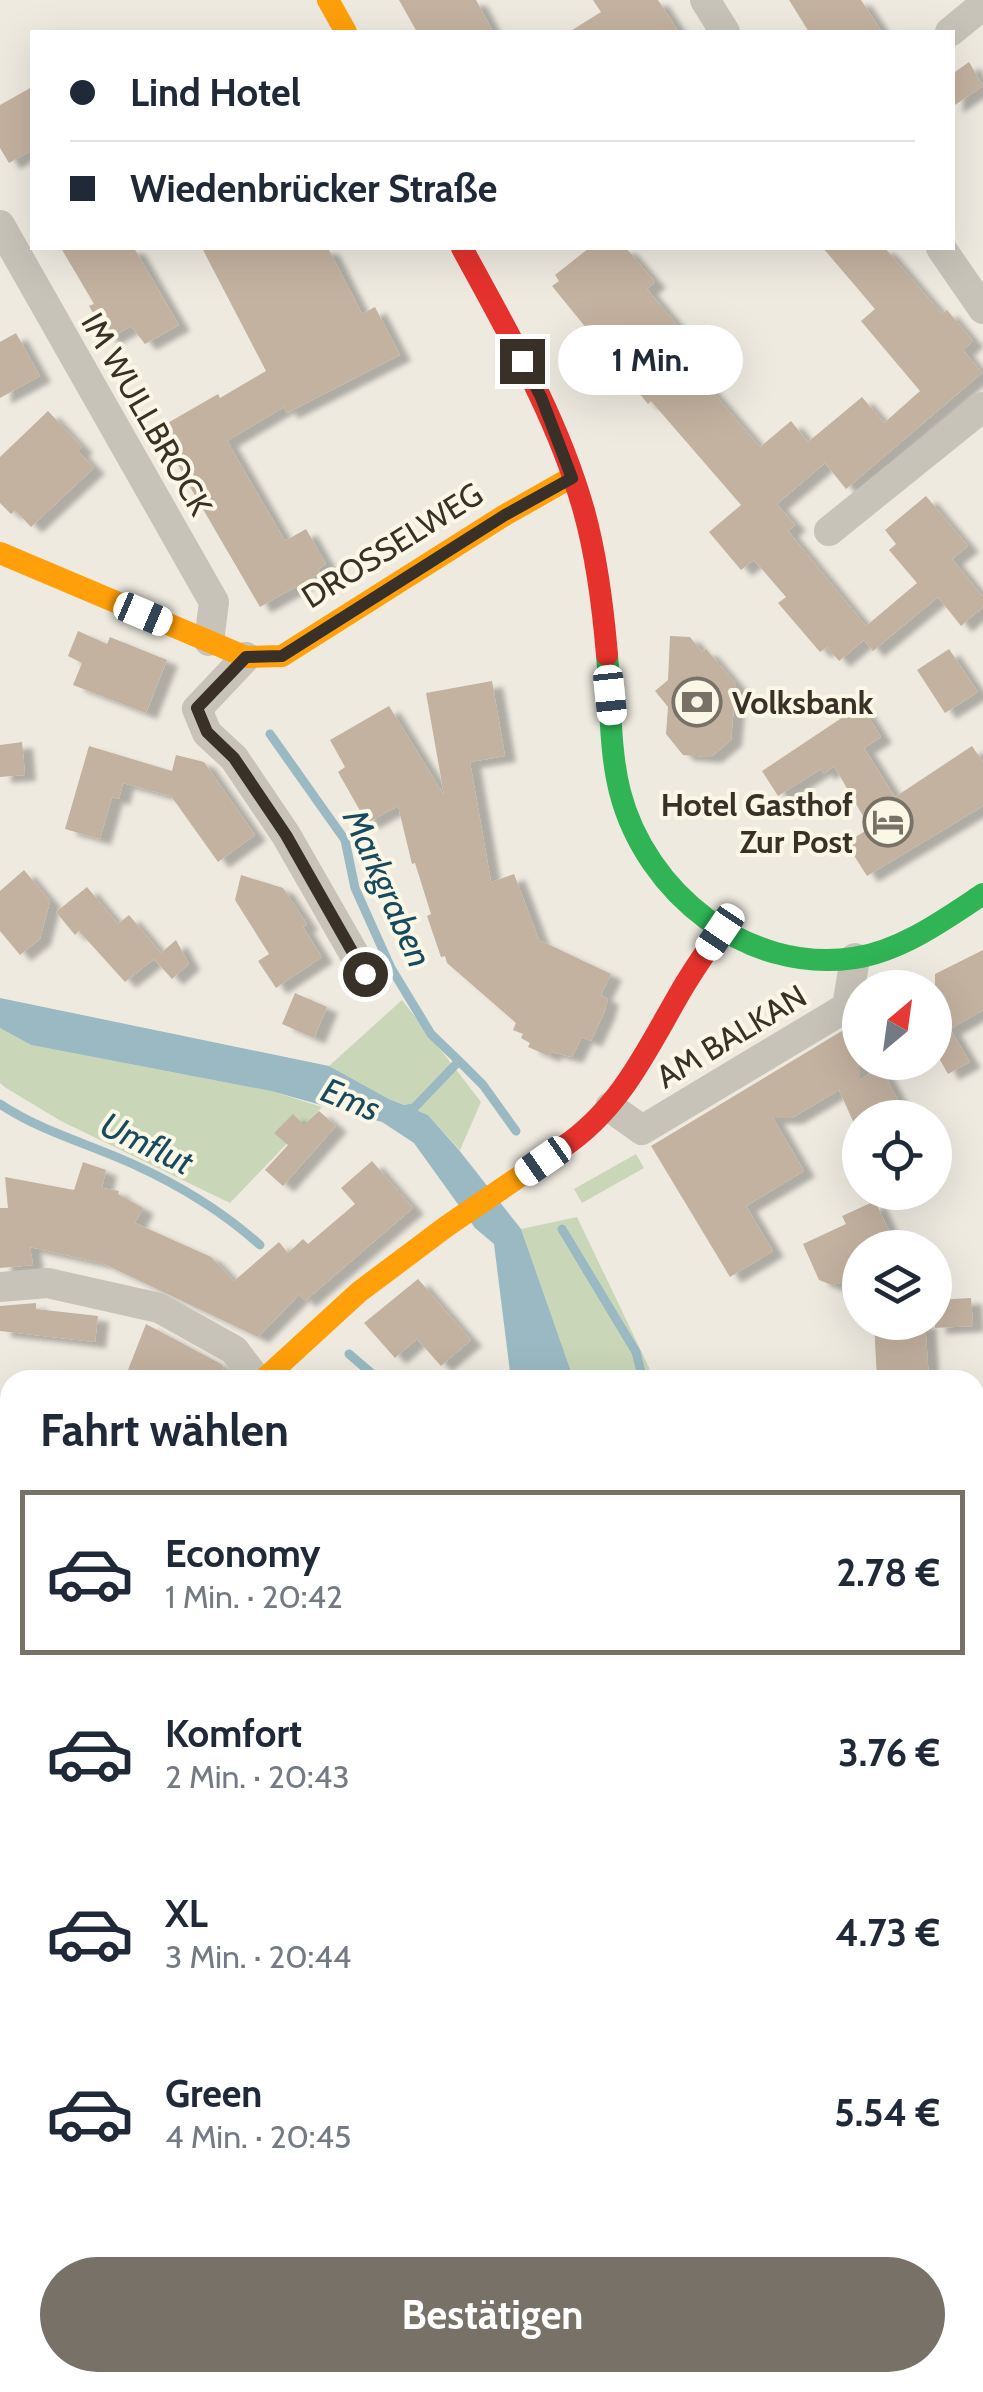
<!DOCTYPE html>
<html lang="de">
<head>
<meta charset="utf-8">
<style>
	:root { --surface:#fff; --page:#f2f2f3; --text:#1f2937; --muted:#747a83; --line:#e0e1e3; --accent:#787168 }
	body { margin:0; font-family:Cabin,sans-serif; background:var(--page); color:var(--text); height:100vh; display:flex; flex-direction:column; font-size:38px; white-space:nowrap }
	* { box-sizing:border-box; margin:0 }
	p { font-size:32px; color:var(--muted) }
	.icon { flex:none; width:55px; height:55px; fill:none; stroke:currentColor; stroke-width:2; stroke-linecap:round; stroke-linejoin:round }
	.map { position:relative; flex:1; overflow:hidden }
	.side { position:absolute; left:0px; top:1370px; width:985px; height:1022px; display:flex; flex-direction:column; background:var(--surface); border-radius:30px 30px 0 0; box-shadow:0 10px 40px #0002 }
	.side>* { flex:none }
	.banner { position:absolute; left:30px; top:30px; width:925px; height:220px; border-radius:0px; box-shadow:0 10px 40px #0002; display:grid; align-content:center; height:220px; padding:0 40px; background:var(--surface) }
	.needle { width:65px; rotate:29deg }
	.buttons { position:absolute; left:842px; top:970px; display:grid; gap:20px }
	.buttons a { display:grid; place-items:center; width:110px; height:110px; border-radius:50%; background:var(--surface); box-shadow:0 10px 40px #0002; font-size:50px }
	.end { position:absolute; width:45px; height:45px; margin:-22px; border:12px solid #393027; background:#fff; box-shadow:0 0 0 5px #fff }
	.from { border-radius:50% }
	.bubble { position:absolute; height:70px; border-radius:35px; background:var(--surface); box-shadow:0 10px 40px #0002; font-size:32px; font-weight:700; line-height:70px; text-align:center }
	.car { position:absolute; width:30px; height:60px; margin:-30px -15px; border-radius:12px; box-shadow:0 0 8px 2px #0007; background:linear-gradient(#fff 24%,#345 0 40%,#fff 0 76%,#345 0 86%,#fff 0) }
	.banner b { display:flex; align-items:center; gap:35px; height:95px; font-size:38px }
	.banner b+b { border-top:2px solid var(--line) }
	.banner i { width:25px; height:25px; background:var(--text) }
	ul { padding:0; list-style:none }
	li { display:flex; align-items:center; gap:30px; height:165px; margin:0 20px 15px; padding:0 20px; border:5px solid transparent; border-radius:0px }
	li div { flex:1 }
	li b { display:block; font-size:38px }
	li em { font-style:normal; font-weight:700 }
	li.selected { border-color:var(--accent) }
	li>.icon { width:90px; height:90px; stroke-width:1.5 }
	h2 { padding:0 40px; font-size:45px; line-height:120px }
	.action { display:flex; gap:20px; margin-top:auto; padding:20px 40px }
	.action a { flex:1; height:115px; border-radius:60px; background:var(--accent); color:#fff; font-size:40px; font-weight:700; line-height:115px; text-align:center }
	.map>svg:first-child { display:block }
	.green { fill:#cad6b8 }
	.water { fill:#9ab9c2 }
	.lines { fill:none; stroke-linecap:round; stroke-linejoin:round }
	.stream { stroke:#9ab9c2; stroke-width:9 }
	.building { fill:#c4b2a0; filter:url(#shadow) }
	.street { stroke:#c7c3b9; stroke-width:30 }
	.fast { stroke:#30b455; stroke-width:22 }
	.slow { stroke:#ff9f0a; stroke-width:22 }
	.jam { stroke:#e5322d; stroke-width:22 }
	.route { stroke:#393027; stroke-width:12 }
	.labels { text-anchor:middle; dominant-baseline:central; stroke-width:8; stroke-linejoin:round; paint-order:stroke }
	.street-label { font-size:32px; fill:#393027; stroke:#fbf7e7 }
	.poi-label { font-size:32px; font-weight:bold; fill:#393027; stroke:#fbf7e7; text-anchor:start }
	.water-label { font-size:35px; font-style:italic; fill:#184a5f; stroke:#fbf7e7 }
</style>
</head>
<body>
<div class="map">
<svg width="983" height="2392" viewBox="0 0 983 2392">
	<defs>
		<filter id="shadow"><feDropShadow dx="11" dy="6" stdDeviation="2.5" flood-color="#0004"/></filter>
	</defs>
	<rect width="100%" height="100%" fill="#eeeae0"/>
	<path class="green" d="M 402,1000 L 481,1102 L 460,1150 L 428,1115 L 389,1099 L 329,1066 Z
		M 0,1028 L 31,1045 L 271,1091 L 322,1107 L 230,1203 L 61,1121 L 6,1088 L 0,1083 Z
		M 636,1154 L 644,1168 L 582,1203 L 574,1189 Z
		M 577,1217 L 655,1380 L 574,1380 L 521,1229 Z
		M 763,2383 L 856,2383 L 859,2392 L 768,2392 Z"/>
	<path class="water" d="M 0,998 L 329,1066 L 389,1099 L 428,1115 L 459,1150 L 521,1229 L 574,1380 L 511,1380 L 494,1244 L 475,1228 L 414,1143 L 382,1122 L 271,1091 L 31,1045 L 0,1028 Z"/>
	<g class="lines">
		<path class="stream" d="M 270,734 L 345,840 L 355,888 L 391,968 L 431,1034 L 459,1061
			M 0,1104 C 42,1132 90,1144 135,1165 C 181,1186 223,1212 260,1245
			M 403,1110 L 414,1108 L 459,1061 L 483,1085 L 516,1131
			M 562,1229 L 636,1352 L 643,1380
			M 349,1354 L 377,1378 L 387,1380
			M 833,2382 L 838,2392"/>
	</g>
	<path class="building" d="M 399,0 L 476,0 L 493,32 L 417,32 Z
		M 593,0 L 658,0 L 679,32 L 569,32 L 601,12 Z
		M 789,0 L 861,0 L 882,32 L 809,32 Z
		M 969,62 L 983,86 L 952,107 L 952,74 Z
		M 32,87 L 32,150 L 9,163 L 0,148 L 0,105 Z
		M 61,248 L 134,248 L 179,325 L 145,344 L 131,326 L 108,339 L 89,306 L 94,304 Z
		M 202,248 L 328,248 L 362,314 L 375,307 L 400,355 L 287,413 L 284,407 L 227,441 L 285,541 L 306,529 L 326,564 L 318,569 L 320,573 L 260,607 L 186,480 L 159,428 L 218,394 L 220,398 L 266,371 Z
		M 589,248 L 626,248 L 655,282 L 647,289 L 688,338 L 691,335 L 719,369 L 704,382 L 760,447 L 791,421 L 808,442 L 862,397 L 884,423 L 920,391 L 861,321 L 875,309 L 823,248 L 885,248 L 942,314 L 947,310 L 973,341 L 963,350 L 982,373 L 846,489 L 825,463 L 777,504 L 795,525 L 788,531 L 866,626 L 917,583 L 889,550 L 896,544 L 885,530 L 926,496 L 968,546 L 952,559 L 983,597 L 983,607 L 961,626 L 938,597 L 873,651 L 864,640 L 839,661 L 827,647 L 820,652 L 778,603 L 786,597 L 754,560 L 741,570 L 709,532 L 741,505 L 651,401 L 648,404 L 552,286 L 559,281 L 555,275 Z
		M 16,333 L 40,376 L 0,398 L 0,342 Z
		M 48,411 L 82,447 L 78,451 L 94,468 L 31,527 L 15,510 L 11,514 L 0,503 L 0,457 Z
		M 78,631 L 107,644 L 110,637 L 167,660 L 146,713 L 73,685 L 82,663 L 68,656 Z
		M 670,636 L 690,637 L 702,652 L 706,649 L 736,684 L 731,740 L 711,757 L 683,755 L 666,734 L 668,707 L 655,691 L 668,680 Z
		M 949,649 L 978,692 L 945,713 L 917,670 Z
		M 492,681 L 505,756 L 470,762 L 491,882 L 514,874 L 539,940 L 611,974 L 601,995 L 608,999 L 604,1013 L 591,1041 L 582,1037 L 572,1057 L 551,1052 L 549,1056 L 528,1047 L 530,1043 L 521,1038 L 523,1034 L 513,1030 L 516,1023 L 447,963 L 445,956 L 441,957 L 427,916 L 431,914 L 415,863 L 412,864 L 398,806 L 367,823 L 338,772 L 345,767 L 330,740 L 389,706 L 444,795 L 426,693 Z
		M 861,705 L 881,737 L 864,748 L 895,797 L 972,746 L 983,762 L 983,806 L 867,876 L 846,843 L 870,828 L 834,766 L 824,774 L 821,769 L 778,796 L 762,771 Z
		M 22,742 L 25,775 L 0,777 L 0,745 Z
		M 89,746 L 172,771 L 176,755 L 204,762 L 255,835 L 218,862 L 171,796 L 123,783 L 119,799 L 112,797 L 100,839 L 65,829 Z
		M 24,870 L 50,901 L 40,939 L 20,955 L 0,931 L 0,891 Z
		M 241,875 L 283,888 L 307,924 L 303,927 L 322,957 L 276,988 L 258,961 L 269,954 L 235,900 Z
		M 87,887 L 118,924 L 129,915 L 161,953 L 176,940 L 189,964 L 172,979 L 154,959 L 125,982 L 79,931 L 75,935 L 56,912 Z
		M 983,950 L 983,1010 L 950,1029 L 970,1062 L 948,1074 L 935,1051 L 935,974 Z
		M 295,993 L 327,1007 L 314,1038 L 282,1024 Z
		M 860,1020 L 860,1080 L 880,1067 L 908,1118 L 860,1118 L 860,1137 L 839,1090 L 792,1118 L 773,1118 L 804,1171 L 746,1206 L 773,1251 L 730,1277 L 651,1146 Z
		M 319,1111 L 336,1126 L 283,1186 L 265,1170 L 288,1145 L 274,1133 L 293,1114 L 304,1125 Z
		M 372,1161 L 413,1208 L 305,1301 L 299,1295 L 258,1337 L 102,1263 L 30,1247 L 33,1265 L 0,1268 L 0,1208 L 8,1208 L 5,1177 L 74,1190 L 83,1162 L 106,1170 L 102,1188 L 119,1191 L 118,1194 L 143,1208 L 135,1223 L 211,1257 L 234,1281 L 279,1242 L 288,1253 L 303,1239 L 308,1244 L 355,1204 L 341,1188 Z
		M 875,1201 L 897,1248 L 860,1248 L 860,1278 L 832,1285 L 819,1280 L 803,1244 L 846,1224 L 842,1216 Z
		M 418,1279 L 471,1340 L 441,1366 L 417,1339 L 395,1358 L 364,1323 Z
		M 971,1298 L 973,1326 L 935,1328 L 935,1300 Z
		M 36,1303 L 36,1309 L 98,1316 L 95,1342 L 0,1331 L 0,1306 Z
		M 874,1322 L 925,1322 L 929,1379 L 877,1380 Z
		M 146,1324 L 221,1364 L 224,1368 L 218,1380 L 124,1380 Z"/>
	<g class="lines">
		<path class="street" d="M 705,0 L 725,32
			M 950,32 L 983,5
			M 0,225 L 214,602 L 209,641
			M 941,248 L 983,309
			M 829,531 L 983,407
			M 246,657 L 197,709 L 207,733 L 234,758 L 286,835 L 365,973
			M 610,1107 L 642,1130 L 847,1007 L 855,958
			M 0,1287 L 48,1283 L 159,1308 L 234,1350 L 257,1380
			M 975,1414 L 983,1414
			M 0,1553 L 10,1556
			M 975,1891 L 983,1891
			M 0,2104 L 10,2100
			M 338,2392 L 338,2382"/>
		<path class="fast" d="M 607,655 C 611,699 609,749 620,792 C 646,893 747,974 854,958 C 901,951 944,920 983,894"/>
		<path class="slow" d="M 328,0 L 346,32
			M 0,553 L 246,657 L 282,656 L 505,515 L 572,477
			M 263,1380 L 359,1292 L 447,1226 L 563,1147
			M 0,1768 L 10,1753"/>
		<path class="jam" d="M 462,248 C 508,333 558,418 584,511 C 597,558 603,607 607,655
			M 563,1147 C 621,1108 647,1049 681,991 C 693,970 707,951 720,931"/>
	</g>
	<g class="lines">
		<path class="route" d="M 365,974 L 286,835 L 234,758 L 207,732 L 197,708 L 246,657 L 282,656 L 505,515 L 572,478 L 541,397 L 522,361"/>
	</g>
	<defs>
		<g id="bank-ring" transform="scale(2.5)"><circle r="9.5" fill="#fbf7e7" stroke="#787168" stroke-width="1.5"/><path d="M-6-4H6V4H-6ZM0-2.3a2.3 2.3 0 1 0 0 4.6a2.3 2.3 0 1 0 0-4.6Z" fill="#787168"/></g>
		<g id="hotel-ring" transform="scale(2.5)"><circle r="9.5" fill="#fbf7e7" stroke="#787168" stroke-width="1.5"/><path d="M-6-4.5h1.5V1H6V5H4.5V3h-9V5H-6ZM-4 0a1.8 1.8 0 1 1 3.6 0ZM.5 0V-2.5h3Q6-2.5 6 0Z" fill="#787168"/></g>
	</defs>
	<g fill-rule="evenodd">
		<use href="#bank-ring" x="697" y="702"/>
		<use href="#hotel-ring" x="888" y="822"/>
	</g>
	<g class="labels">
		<g class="street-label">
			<text transform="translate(147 414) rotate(60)">IM WULLBROCK</text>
			<text transform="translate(392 545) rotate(-32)">DROSSELWEG</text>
			<text transform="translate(731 1036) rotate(-31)">AM BALKAN</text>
		</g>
		<g class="poi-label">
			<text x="732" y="702">Volksbank</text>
			<text x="853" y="804" text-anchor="end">Hotel Gasthof<tspan x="853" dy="37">Zur Post</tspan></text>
		</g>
		<g class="water-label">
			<text transform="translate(388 888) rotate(66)">Markgraben</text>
			<text transform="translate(351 1099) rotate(22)">Ems</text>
			<text transform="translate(147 1143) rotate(26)">Umflut</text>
		</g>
	</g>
</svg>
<div class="buttons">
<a><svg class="needle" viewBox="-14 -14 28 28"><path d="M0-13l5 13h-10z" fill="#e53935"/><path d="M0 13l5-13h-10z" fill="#747a83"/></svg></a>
<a><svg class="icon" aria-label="locate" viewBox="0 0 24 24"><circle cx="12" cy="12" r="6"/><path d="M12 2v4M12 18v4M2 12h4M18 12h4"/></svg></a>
<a><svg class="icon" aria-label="layers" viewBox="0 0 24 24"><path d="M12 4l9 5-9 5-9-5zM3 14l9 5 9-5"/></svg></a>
</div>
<i class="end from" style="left:365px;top:974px"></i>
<i class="end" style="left:522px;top:361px"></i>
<div class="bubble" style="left:558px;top:325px;width:185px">1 Min.</div>
<i class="car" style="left:143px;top:614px;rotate:113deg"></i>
<i class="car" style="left:610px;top:695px;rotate:174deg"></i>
<i class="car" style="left:720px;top:932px;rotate:214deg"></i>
<i class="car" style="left:543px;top:1161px;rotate:235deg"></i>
<div class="banner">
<b><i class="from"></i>Lind Hotel</b>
<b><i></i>Wiedenbrücker Straße</b>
</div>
<section class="side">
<h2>Fahrt wählen</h2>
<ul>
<li class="selected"><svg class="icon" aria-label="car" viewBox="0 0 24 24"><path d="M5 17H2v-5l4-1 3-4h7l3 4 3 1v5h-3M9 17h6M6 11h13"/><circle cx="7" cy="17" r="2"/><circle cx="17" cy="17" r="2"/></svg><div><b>Economy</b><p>1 Min. · 20:42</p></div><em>2.78 €</em></li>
<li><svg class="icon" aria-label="car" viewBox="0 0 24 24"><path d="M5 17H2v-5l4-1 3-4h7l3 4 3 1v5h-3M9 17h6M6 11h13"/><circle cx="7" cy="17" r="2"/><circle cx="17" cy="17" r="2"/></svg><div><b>Komfort</b><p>2 Min. · 20:43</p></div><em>3.76 €</em></li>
<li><svg class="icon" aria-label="car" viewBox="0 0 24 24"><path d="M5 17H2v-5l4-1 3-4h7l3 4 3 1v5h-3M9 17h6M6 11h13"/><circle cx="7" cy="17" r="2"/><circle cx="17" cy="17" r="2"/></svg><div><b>XL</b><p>3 Min. · 20:44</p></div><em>4.73 €</em></li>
<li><svg class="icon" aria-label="car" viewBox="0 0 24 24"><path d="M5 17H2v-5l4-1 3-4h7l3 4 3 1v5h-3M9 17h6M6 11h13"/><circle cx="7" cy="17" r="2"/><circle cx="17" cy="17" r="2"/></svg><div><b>Green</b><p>4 Min. · 20:45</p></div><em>5.54 €</em></li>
</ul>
<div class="action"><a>Bestätigen</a></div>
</section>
</div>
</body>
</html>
